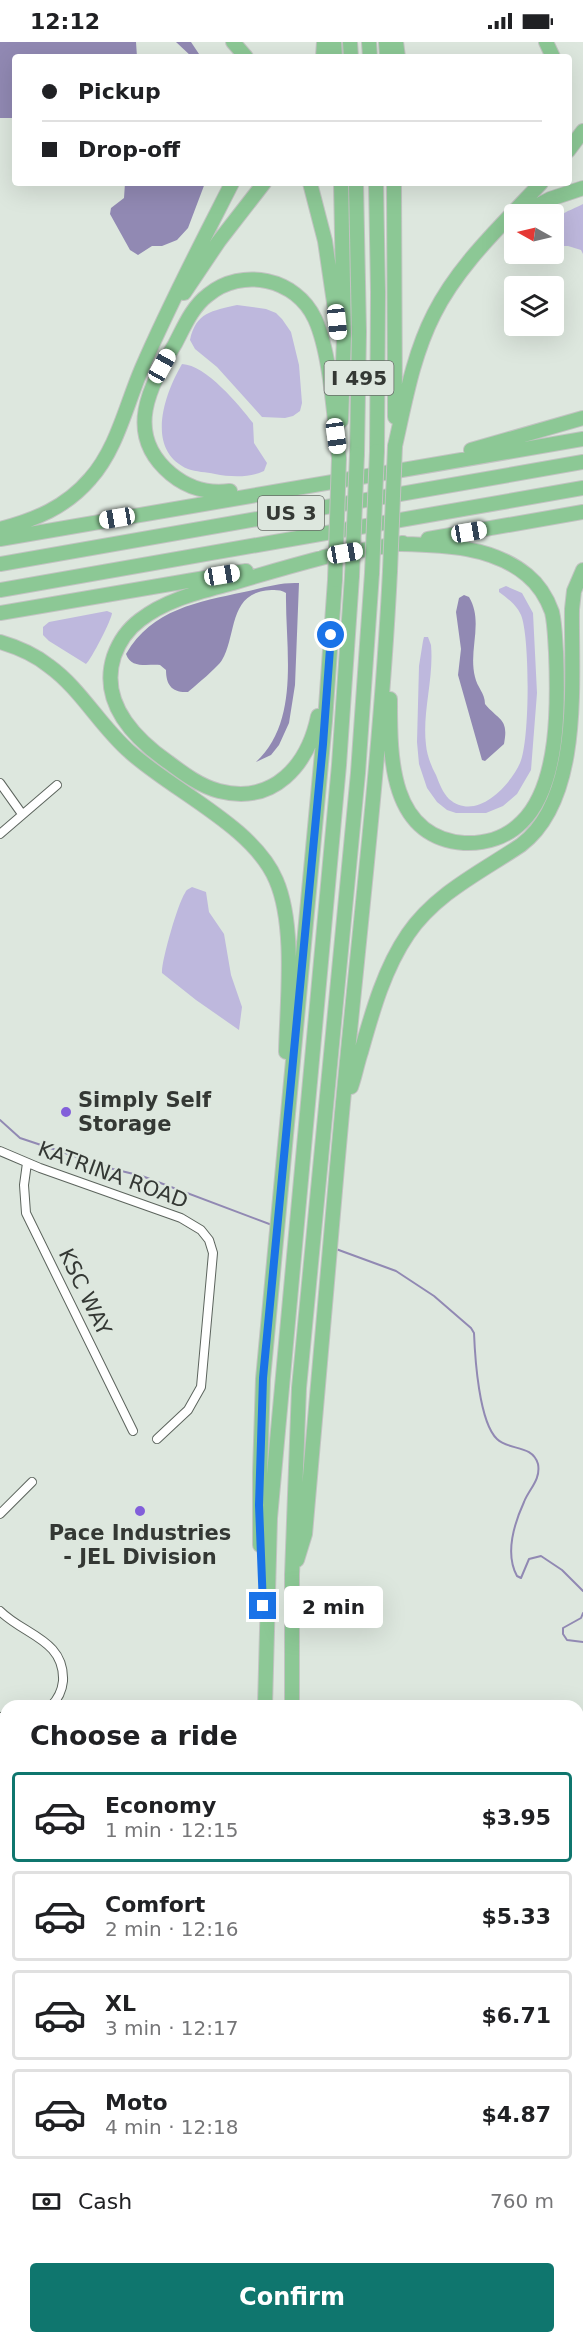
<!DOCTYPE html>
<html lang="en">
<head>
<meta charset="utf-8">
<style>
	:root { --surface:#fff; --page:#f2f2f2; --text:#202124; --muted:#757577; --line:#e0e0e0; --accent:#0f766e }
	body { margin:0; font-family:"DejaVu Sans",sans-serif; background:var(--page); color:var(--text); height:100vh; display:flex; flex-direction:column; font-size:22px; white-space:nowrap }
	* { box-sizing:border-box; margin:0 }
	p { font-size:20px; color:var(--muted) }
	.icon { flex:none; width:33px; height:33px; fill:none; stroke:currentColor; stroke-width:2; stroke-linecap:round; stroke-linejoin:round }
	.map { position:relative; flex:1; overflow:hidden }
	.sheet { position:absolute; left:0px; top:1658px; width:584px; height:644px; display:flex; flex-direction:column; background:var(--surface); border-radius:18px 18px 0 0; box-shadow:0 6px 24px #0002 }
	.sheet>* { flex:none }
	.guide { position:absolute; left:12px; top:12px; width:560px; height:132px; border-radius:6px; box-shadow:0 6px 24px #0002; display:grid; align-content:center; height:132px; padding:0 30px; background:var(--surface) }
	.needle { width:39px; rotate:278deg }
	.tools { position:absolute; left:504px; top:162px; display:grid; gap:12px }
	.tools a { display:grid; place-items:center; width:60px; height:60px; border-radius:6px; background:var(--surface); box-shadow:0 6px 24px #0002; font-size:30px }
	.end { position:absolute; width:27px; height:27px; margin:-14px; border:8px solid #1a73e8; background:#fff; box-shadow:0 0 0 3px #fff }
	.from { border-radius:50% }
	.bubble { position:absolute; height:42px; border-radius:6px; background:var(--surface); box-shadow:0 6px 24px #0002; font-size:20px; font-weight:700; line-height:42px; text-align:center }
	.car { position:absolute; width:18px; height:36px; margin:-18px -9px; border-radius:8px; box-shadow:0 0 4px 2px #0007; background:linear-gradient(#fff 24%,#345 0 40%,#fff 0 76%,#345 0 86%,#fff 0) }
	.guide b { display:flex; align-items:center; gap:21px; height:57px; font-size:22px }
	.guide b+b { border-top:2px solid var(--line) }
	.guide i { width:15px; height:15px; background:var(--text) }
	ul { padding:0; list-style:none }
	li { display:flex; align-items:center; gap:18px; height:90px; margin:0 12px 9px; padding:0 18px; border:3px solid var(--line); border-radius:6px }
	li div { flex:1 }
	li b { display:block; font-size:22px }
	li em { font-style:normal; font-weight:700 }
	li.on { border-color:var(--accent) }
	li>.icon { width:54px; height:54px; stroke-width:1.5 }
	h2 { padding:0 30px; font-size:27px; line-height:72px }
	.pay { display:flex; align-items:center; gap:15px; height:66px; padding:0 30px; font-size:22px }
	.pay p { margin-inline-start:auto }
	.primary-button { display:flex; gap:12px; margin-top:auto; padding:12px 30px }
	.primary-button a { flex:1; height:69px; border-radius:6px; background:var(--accent); color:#fff; font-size:24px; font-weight:700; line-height:69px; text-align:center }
	.status { display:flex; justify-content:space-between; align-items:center; height:42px; padding:0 30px; background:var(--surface); direction:ltr }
	.status svg { height:16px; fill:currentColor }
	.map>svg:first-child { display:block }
	.green { fill:#beb8dd }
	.water { fill:#9189b3 }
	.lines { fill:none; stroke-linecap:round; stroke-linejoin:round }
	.stream { stroke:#9189b3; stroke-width:2 }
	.minor-casing { stroke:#5c645d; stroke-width:10 }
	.secondary-casing { stroke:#5c645d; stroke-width:14 }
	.primary-casing { stroke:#c2c3c2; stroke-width:15 }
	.motorway-casing { stroke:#c2c3c2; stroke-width:16 }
	.minor { stroke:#fff; stroke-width:8 }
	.secondary { stroke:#fff; stroke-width:10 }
	.primary { stroke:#badebf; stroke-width:12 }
	.motorway { stroke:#8cc895; stroke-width:14 }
	.motorway-bridge-casing { stroke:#c2c3c2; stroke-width:16; stroke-linecap:butt }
	.motorway-bridge { stroke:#8cc895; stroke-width:14 }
	.route { stroke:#1a73e8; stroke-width:8 }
	.poi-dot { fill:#825fda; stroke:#dde7de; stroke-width:2 }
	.labels { text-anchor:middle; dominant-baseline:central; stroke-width:5; stroke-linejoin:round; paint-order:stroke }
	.shield { fill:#dde7de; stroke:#676c67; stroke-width:1.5 }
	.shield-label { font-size:20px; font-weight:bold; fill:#343834 }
	.poi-label { font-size:21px; font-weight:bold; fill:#343834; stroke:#dde7de; text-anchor:start }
	.street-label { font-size:21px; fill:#343834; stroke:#dde7de }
</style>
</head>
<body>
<div class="status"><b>12:12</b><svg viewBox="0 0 49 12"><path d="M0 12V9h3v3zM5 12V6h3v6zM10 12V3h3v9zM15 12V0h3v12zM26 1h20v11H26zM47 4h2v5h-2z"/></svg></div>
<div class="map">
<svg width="583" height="2300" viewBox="0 0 583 2300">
	<rect width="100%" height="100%" fill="#dde7de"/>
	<path class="green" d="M 583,162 L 583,212 L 581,208 L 568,204 L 554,204 C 553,171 555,176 583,162 Z
		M 237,263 L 266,267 L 276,271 L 282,277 L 291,290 L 299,323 L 302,361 L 300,369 L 293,374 L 285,376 L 262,375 L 217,325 L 195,307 L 190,298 C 196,270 212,269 237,263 Z
		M 182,322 C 206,323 239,363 253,381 L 254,401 L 267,421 L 264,429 C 250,436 230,435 215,432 C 206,430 196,430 188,427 C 144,408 165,351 182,322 Z
		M 506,544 L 522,551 L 533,571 L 537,651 L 531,728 L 517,752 L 503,764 L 486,771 L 456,771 L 447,768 L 437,760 L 427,746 L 419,722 L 417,700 L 419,624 L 423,599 L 424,595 L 428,595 L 431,603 C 434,637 422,670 426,703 C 427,713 431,724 436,733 C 439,741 443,751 449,757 C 476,780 509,745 520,721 C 530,700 530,594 521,573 C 516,562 508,557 499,550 L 499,547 Z
		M 107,569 L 112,571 C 112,577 91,618 86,622 L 49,599 L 43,593 L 43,585 L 49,580 Z
		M 192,845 L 206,850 L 209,870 L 224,892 L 231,933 L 242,965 L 239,988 L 196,958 L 162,931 C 161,920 178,861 185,851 C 187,847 187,848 192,845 Z"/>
	<path class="water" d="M 0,0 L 136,0 L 137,15 L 15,15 L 15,76 L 0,76 Z
		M 176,0 L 191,0 L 201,15 L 192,15 Z
		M 125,141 L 205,141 L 188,186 L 177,198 L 162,204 L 152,204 L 138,213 L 130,208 L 110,172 L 111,166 L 124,156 Z
		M 299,541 L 295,643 L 289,681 L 279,703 L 271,713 L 256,720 C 301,678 285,606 286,551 C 279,547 272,548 263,549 C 229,555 236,595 222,618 C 218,625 195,644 188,650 C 172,651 166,643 166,628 L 160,623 C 147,622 131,627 126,612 C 152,567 198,560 244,550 C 262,546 280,540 299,541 Z
		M 464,553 L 469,555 C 484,580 468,608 475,635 C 477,645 485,651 485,662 C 499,679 509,676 504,702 L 485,719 L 482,718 L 458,633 L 461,607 L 456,570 L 459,556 Z"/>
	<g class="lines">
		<path class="stream" d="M 0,1078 L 20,1096 L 113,1127 L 142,1134 L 272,1183
			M 336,1207 L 396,1229 L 434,1254 L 471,1286 L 474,1291 C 475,1316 479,1380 497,1397 C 509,1409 532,1402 538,1422 C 541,1438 529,1447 524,1460 C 514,1482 505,1512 517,1534 L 521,1536 L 529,1517 L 541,1514 L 562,1528 L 583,1549
			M 583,1571 L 581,1576 L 563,1586 L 563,1592 L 567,1598 L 583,1600"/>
		<g class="minor-casing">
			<path id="minor" d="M 0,741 L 22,772
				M 0,792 L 57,743
				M 0,1109 L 40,1126 L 181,1176 L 201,1188 L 209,1198 L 213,1211 L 201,1345 L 188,1368 L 157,1397
				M 27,1121 L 24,1143 L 26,1171 L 133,1389
				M 0,1472 L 32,1440
				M 0,1569 C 24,1593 65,1598 63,1639 C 62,1649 58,1657 51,1664
				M 0,1675 L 6,1674
				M 0,1815 L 6,1811
				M 578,1937 L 583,1938
				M 578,2063 L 583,2071
				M 111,2300 L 111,2295"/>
		</g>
		<g class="secondary-casing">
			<path id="secondary" d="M 578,2200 L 583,2199
				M 0,2214 L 6,2215"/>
		</g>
		<g class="primary-casing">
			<path id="primary" d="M 0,2041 L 6,2048
				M 205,2295 L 207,2300"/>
		</g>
		<g class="motorway-casing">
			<path id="motorway" d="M 233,0 L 246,15
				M 334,0 L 335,15
				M 350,0 L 351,15
				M 369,0 L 370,15
				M 386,0 L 387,15
				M 396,0 L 398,15
				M 546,0 L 553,15
				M 323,15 L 324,0
				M 568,109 L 583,89
				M 310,141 L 325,199 L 336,274
				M 356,141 L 359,290 L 357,412
				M 376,141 L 378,250 L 377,409
				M 394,141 L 395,375
				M 521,172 L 550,157 L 583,146
				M 184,251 L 219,199 L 264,141
				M 341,379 L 344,294 L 341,141
				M 395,404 C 405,360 413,313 434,272 C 459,222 503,182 541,141
				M 471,408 L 583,376
				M 230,449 C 209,452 188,446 171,432 C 123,392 150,344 175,302 C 184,285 192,265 208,253 C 242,225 296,236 315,277 C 331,312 334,377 339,416
				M 0,487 C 35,478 66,465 90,437 C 117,407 126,363 142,326 C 169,263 201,202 232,141
				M 0,497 L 583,397
				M 428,497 L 583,470
				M 324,515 L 403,501
				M 0,522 L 583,420
				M 0,548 L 583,446
				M 0,571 L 246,529
				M 0,600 C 17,605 34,612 49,624 C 81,647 100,684 130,710 C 173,749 254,785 276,838 C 296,884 287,960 286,1010
				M 390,657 C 390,714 389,795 464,801 C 486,802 507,795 522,780 C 560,743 558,659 556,610 C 555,597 555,583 552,570 C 547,556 538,542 527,533 C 492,504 444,503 401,502
				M 318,674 C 308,723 274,763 219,749 C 200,744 184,732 168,720 C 134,696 99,660 114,614 C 119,600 128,587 140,578 C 167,557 200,550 233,541 C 263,532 294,523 325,515
				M 351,1045 C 355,1034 357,1022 361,1010 C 372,971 384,927 408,892 C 436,851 481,830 521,803 C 583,756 571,637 572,567 L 574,549 L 583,528
				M 260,1503 L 260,1431 L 263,1337 L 325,679 L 335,538
				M 297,1518 L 305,1492 C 318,1351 329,1211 342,1071 C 359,890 381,710 390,529
				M 265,1664 L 270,1476 L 339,723 L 352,534
				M 292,1664 L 292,1533 L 299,1346 L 358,731 L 372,531
				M 195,2295 L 197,2300
				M 333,2295 L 334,2300
				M 363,2295 L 363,2300
				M 442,2295 L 449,2300"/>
		</g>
		<use href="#minor" class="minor"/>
		<use href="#secondary" class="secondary"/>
		<use href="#primary" class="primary"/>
		<use href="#motorway" class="motorway"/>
		<g class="motorway-bridge-casing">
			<path id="motorway-bridge" d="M 390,529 L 395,404
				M 372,531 L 377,409
				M 352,534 L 357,412
				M 335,538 L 339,416"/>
		</g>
		<use href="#motorway-bridge" class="motorway-bridge"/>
	</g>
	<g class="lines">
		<path class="route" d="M 263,1564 L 259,1463 L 263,1336 L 323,702 L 331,593"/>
	</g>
	<g class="poi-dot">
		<circle cx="66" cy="1070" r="6"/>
		<circle cx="140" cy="1469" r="6"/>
	</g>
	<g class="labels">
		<g class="shield">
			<rect x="324.5" y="319" width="69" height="34" rx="4.5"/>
			<rect x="258" y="454" width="66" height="34" rx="4.5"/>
		</g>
		<g class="shield-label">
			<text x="359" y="336">I 495</text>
			<text x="291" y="471">US 3</text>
		</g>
		<g class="poi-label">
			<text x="78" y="1058">Simply Self<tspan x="78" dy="24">Storage</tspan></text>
			<text x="140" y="1491" text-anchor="middle">Pace Industries<tspan x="140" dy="24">- JEL Division</tspan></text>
		</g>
		<g class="street-label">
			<text transform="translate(113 1133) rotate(20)">KATRINA ROAD</text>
			<text transform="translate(85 1250) rotate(64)">KSC WAY</text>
		</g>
	</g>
</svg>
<div class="tools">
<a><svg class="needle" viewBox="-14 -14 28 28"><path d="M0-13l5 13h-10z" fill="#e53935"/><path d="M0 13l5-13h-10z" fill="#757577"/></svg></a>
<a><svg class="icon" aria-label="layers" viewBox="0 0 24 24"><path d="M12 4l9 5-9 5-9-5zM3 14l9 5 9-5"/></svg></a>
</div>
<i class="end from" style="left:331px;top:593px"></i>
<i class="end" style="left:263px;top:1564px"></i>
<div class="bubble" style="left:284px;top:1544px;width:99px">2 min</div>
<i class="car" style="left:337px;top:280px;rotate:174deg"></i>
<i class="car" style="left:162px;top:324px;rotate:29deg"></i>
<i class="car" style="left:336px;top:394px;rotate:172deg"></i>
<i class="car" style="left:117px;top:476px;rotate:260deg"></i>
<i class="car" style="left:469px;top:490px;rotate:80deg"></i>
<i class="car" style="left:345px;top:511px;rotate:80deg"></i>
<i class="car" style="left:222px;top:533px;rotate:80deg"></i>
<div class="guide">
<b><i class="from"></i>Pickup</b>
<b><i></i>Drop-off</b>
</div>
<section class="sheet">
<h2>Choose a ride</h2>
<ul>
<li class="on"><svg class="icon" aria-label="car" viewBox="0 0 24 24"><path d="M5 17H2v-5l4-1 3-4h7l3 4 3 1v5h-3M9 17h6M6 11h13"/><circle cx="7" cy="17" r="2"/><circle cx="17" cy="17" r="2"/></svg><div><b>Economy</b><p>1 min · 12:15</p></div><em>$3.95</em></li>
<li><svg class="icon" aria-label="car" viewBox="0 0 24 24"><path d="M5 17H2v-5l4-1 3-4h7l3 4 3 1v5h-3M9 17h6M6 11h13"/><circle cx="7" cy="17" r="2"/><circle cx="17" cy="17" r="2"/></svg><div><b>Comfort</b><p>2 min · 12:16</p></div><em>$5.33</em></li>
<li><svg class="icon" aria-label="car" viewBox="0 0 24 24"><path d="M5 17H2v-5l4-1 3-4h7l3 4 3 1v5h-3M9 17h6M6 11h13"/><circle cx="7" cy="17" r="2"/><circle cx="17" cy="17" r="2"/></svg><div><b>XL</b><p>3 min · 12:17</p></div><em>$6.71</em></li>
<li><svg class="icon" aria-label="car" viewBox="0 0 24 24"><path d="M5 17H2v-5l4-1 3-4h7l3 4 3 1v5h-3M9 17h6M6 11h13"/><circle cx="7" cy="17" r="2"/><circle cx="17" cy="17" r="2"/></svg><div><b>Moto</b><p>4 min · 12:18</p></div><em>$4.87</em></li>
</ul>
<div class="pay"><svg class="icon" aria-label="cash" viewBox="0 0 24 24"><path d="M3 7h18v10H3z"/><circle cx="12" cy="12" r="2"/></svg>Cash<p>760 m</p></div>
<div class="primary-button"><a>Confirm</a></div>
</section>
</div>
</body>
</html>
